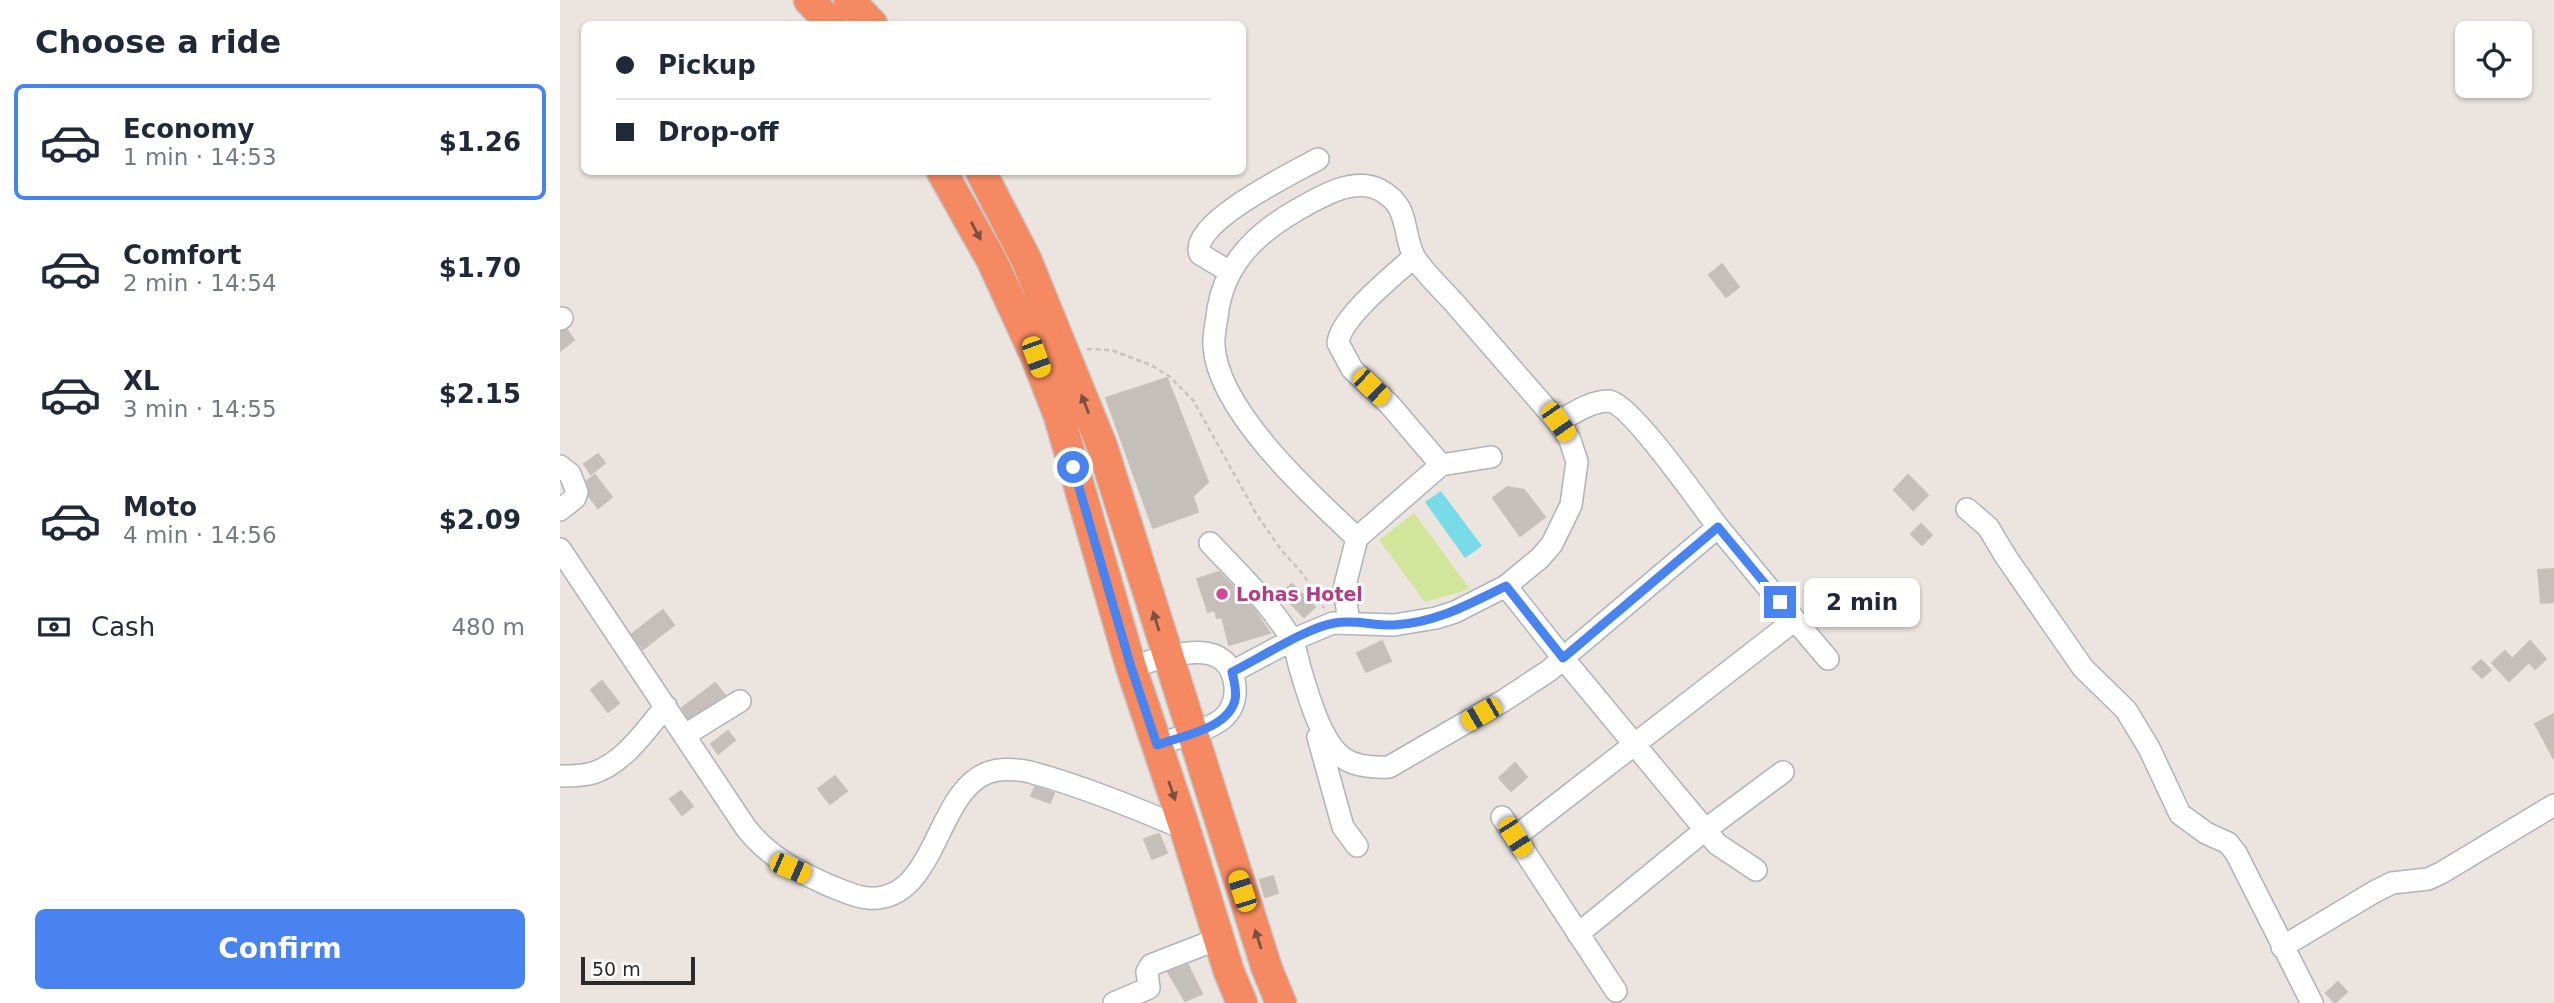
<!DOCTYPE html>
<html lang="en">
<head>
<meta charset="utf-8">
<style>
	:root { --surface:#fff; --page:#f6f6f7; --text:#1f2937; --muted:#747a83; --line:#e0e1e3; --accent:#4883ef }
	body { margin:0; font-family:"DejaVu Sans",sans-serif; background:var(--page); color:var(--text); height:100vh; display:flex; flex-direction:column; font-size:26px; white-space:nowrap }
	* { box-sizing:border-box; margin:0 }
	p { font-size:23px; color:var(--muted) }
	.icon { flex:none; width:38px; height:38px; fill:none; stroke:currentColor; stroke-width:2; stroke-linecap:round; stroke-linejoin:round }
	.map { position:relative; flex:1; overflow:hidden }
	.drawer { display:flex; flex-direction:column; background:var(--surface); width:560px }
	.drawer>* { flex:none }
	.guide { position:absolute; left:21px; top:21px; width:665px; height:154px; border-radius:10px; box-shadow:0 2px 5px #0004; display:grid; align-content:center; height:154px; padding:0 35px; background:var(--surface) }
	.fabs { position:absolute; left:1895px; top:21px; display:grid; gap:14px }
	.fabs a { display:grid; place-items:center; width:77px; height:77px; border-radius:10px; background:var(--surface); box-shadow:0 2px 5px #0004; font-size:35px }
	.scale { position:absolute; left:21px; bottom:18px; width:114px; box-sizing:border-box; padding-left:7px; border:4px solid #2b2b2b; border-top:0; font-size:19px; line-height:24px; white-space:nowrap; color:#2b2b2b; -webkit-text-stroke:5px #fff; paint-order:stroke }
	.end { position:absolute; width:32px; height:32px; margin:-16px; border:9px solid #4883ef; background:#fff; box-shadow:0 0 0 4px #fff }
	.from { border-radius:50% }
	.bubble { position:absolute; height:49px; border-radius:10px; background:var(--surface); box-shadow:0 2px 5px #0004; font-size:23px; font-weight:700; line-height:49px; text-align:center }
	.car { position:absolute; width:21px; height:42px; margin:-21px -10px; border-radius:9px; box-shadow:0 0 5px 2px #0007; background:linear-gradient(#f5c518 24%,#345 0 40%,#f5c518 0 76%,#345 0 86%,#f5c518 0) }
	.guide b { display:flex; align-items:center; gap:24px; height:66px; font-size:26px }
	.guide b+b { border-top:2px solid var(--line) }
	.guide i { width:18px; height:18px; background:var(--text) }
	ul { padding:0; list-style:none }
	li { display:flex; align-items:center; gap:21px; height:116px; margin:0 14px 10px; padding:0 21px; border:4px solid transparent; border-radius:10px }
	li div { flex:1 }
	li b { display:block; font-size:26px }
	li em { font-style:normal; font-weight:700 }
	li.active { border-color:var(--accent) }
	li>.icon { width:63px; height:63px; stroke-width:1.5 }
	h2 { padding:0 35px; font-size:32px; line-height:84px }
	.pay { display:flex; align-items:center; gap:18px; height:77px; padding:0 35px; font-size:26px }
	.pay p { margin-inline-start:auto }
	.action { display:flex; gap:14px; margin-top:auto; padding:14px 35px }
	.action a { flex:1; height:80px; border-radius:10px; background:var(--accent); color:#fff; font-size:28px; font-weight:700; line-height:80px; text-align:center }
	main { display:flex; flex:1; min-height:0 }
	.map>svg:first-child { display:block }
	.pitch { fill:#d2e69b }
	.water { fill:#78dce8 }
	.building { fill:#c5bfba; stroke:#c8c0b8; stroke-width:2 }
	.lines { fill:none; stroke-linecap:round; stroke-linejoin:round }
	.minor-casing { stroke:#afb3bb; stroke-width:24 }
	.highway-casing { stroke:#c4c4c4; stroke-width:33 }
	.path { stroke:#c4c4c4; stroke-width:2.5; stroke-dasharray:5 3.5; stroke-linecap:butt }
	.minor { stroke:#fff; stroke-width:21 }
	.highway { stroke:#f58961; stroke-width:30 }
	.oneway { fill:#7c5141 }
	.route { stroke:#4883ef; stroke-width:9 }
	.hotel-dot { fill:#d1479c; stroke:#fff; stroke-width:2.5 }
	.labels { text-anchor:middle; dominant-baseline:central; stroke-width:6; stroke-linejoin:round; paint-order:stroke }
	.hotel-label { font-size:19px; font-weight:bold; fill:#b23c85; stroke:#fff; text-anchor:start }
</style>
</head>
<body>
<main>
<section class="drawer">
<h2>Choose a ride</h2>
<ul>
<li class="active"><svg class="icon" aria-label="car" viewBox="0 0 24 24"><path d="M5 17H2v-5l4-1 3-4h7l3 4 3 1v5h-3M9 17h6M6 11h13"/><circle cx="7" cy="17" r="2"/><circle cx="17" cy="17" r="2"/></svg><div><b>Economy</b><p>1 min · 14:53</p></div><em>$1.26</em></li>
<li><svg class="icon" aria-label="car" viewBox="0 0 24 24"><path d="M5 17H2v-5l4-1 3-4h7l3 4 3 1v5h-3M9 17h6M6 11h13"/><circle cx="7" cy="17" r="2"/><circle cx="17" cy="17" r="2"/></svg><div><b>Comfort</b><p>2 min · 14:54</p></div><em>$1.70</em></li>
<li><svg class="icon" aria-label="car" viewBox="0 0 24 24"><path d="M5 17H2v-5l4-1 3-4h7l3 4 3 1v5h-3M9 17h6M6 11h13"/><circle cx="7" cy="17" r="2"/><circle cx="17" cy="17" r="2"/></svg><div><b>XL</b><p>3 min · 14:55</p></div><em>$2.15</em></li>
<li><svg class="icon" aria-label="car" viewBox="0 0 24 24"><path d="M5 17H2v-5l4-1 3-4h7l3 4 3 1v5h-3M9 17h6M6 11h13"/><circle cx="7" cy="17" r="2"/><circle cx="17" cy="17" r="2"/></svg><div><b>Moto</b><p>4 min · 14:56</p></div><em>$2.09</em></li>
</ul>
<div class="pay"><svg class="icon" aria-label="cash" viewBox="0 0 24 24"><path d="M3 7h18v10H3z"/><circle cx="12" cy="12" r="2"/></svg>Cash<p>480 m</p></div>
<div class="action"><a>Confirm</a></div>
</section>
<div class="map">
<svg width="1994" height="1003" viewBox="0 0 1994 1003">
	<rect width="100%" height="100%" fill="#ece4de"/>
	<path class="pitch" d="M 854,513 L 910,589 L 865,602 L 819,540 Z"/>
	<path class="water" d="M 881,491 L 922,546 L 905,558 L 865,502 Z"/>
	<path class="building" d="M 1162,264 L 1179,287 L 1166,297 L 1149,275 Z
		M 7,330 L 14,340 L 0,351 L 0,332 Z
		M 607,378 L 648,482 L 633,496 L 638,512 L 593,528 L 546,398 Z
		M 38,454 L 45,463 L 31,474 L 24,464 Z
		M 35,475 L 52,497 L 38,508 L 29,496 L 27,481 Z
		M 1348,475 L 1368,495 L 1353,510 L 1334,490 Z
		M 947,487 L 964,490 L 985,517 L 960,536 L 933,498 Z
		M 1361,524 L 1372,535 L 1362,545 L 1351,534 Z
		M 1994,569 L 1994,602 L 1981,603 L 1978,570 Z
		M 659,572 L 693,608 L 710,633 L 669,645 L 662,617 L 657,618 L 655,610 L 648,612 L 637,579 Z
		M 732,584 L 755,607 L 744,617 L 721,594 Z
		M 103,610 L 114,625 L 83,649 L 72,634 Z
		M 822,641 L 831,661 L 806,672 L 797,653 Z
		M 1970,641 L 1986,659 L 1975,669 L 1969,662 L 1949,681 L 1932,663 L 1945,651 L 1952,659 Z
		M 1921,660 L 1931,670 L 1922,678 L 1912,668 Z
		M 42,681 L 59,703 L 48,712 L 31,690 Z
		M 155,683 L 165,695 L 128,718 L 122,708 Z
		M 1994,714 L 1994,759 L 1975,724 Z
		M 168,731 L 175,740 L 158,754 L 151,744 Z
		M 955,763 L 967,777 L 951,791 L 939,778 Z
		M 275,776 L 287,791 L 270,804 L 258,789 Z
		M 475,787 L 494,793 L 490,803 L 471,796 Z
		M 121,791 L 133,806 L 122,815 L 110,799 Z
		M 599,834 L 607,853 L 592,859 L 584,839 Z
		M 713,876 L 718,893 L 705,897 L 700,880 Z
		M 628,965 L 642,994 L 625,1001 L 608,972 Z
		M 1778,982 L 1787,992 L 1775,1003 L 1766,993 Z"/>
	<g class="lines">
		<g class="minor-casing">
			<path id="minor" d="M 854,257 C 834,275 780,318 778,343 L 792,369 L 830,405 L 881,465
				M 670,272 L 640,254 C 628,223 735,172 758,159
				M 0,319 L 2,318
				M 998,422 C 1012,414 1031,401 1048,401 C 1070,402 1141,505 1158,527
				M 0,466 L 10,474 L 17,492 L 15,498 L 0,510
				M 1407,509 L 1428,527 L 1446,557 L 1523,668 L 1566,710 L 1589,748 L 1620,814 L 1646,833 L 1668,843 L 1676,853 L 1752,1003
				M 650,543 C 678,573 709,602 730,637 C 736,646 737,658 740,668 C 745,685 750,702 757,719 C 773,757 787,769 829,767 L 943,701 L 990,670 L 1003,658 L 1157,844 L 1196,870
				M 0,549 L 186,828 C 209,857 235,870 268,885 C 281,890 294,897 308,898 C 376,903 375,793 427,773 C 439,768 457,769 470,772 C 522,786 575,808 625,829
				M 946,586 L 1003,658 L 1158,527 L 1235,620 L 955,837
				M 1235,620 L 1268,659
				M 789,622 L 784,589 L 797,538 L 881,465 L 931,457
				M 571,667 C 603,658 669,631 675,686 C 676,699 672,711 662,719 C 648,731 615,738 597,745
				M 672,672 L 732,640 L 773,623 L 834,625 L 876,618 L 895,612 L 946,586 L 980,558 L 992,544 L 1011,505 L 1017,462 L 1010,440 L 998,422 C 964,383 931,345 897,306 C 884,291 866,275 855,258 C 841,234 852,207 820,190 C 794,176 760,197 737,210 C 697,233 666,262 658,309 C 657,321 653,334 654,346 C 658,411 751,495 797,538
				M 125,735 L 180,701
				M 758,737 L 783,827 L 797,846
				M 0,776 C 11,776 23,776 33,773 C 64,763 86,730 106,706
				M 942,817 L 1056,991
				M 1018,934 L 1145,830 L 1223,772
				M 1722,947 L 1814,892 L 1832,883 L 1868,879 L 1881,873 L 1994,805
				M 554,1003 L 589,988 L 587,972 L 591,965 L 658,939"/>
		</g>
		<g class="highway-casing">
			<path id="highway" d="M 249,0 L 272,24
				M 289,0 L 312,24
				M 382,172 L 432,261 L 476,357 L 499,416 L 571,667 L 625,829 L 669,972 L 682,1003
				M 421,172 L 466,259 L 542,446 L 707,969 L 721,1003"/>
		</g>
		<path class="path" d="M 527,349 L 551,350 L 591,365 L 609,376 L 633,400 L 697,515 L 722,551 L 743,574 L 764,608"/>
		<use href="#minor" class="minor"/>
		<use href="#highway" class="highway"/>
	</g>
	<defs><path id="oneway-solid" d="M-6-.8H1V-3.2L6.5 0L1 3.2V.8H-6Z" transform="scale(1.75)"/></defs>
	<g class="oneway">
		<use href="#oneway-solid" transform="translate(416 231) rotate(62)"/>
		<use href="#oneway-solid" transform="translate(525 404) rotate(-111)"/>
		<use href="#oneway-solid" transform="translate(596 621) rotate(-107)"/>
		<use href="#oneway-solid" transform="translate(612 791) rotate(71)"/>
		<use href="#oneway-solid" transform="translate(698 939) rotate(-108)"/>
	</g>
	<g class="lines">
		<path class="route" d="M 513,467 L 571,667 L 597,745 C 621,736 668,729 675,700 C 677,691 674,681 672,672 C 699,659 747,627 775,623 C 794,619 814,626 834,625 C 876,623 909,604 946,586 L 1003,658 L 1158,527 L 1220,602"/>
	</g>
	<circle class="hotel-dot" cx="662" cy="594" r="7"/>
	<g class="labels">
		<g class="hotel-label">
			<text x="676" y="594">Lohas Hotel</text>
		</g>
	</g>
</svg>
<div class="fabs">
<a><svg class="icon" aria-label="locate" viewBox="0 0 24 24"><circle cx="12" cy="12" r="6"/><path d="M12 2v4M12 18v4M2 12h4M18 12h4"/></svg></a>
</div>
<div class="scale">50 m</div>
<i class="end from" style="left:513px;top:467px"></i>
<i class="end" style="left:1220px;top:602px"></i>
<div class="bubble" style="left:1244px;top:578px;width:116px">2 min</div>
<i class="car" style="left:476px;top:357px;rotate:160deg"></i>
<i class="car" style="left:811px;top:387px;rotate:134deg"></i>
<i class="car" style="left:998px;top:422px;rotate:145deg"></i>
<i class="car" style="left:921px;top:714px;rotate:240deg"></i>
<i class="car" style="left:955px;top:837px;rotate:147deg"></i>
<i class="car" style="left:230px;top:868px;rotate:113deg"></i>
<i class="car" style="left:682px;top:891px;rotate:342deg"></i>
<div class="guide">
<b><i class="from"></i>Pickup</b>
<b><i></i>Drop-off</b>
</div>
</div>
</main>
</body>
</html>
